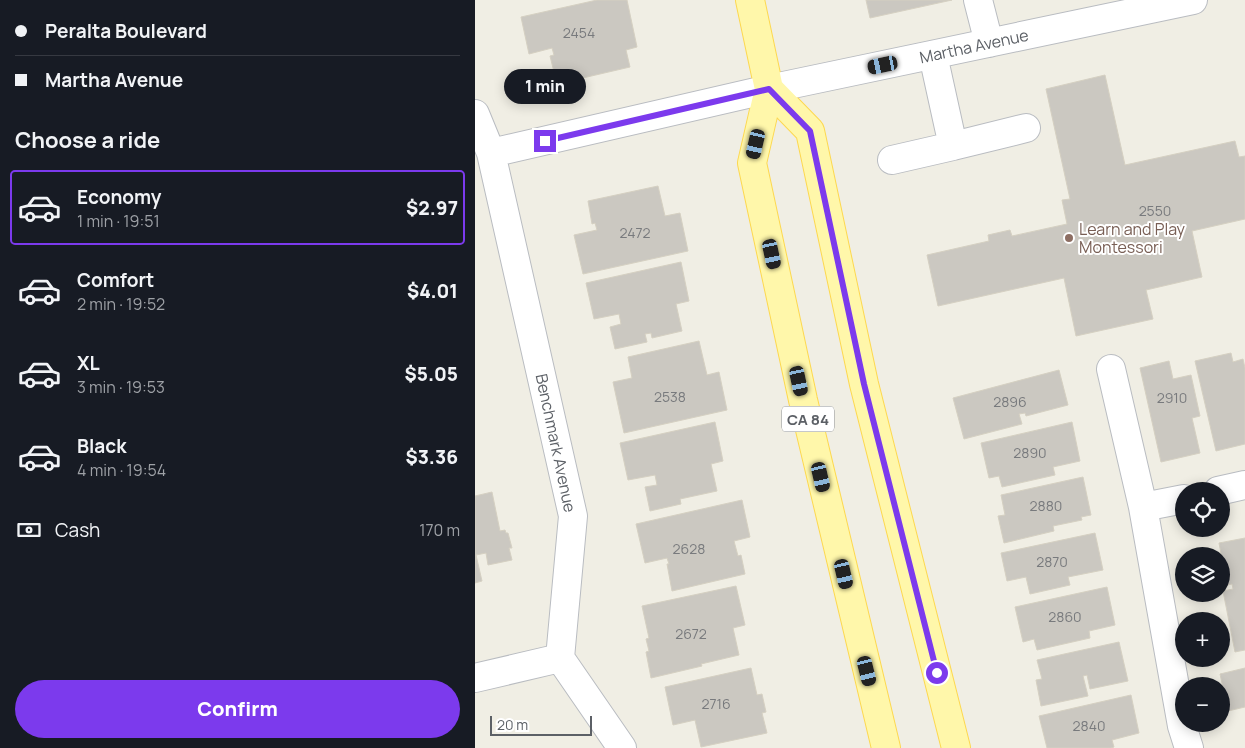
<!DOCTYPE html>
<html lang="en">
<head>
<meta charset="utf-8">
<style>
	:root { --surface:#171b24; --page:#242831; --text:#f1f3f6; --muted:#9ea1a6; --line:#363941; --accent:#7c3aed }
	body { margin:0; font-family:Manrope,sans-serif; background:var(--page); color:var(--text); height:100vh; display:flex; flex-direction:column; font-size:19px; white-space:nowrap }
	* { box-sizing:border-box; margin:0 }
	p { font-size:16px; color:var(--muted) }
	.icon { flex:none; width:28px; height:28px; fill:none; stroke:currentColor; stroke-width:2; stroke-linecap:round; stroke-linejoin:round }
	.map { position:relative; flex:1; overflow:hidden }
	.details { display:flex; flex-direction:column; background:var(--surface); width:475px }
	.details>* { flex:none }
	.guide { display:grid; align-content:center; height:110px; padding:0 15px; background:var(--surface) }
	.fabs { position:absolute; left:700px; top:482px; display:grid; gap:10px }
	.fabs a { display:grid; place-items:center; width:55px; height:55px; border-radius:50%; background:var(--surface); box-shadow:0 2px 12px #0003; font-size:25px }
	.scale { position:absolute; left:15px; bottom:12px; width:102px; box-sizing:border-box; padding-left:5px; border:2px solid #5c6066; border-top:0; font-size:14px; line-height:18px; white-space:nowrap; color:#5c6066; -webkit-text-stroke:4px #fff; paint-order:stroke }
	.end { position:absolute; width:22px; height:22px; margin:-11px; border:6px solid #7c3aed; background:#fff; box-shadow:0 0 0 2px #fff }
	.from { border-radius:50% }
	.bubble { position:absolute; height:35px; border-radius:18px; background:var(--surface); box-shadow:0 2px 12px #0003; font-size:16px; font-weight:800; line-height:35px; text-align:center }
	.car { position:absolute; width:15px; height:30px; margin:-15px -8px; border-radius:6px; box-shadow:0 0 4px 1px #0007; background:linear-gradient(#222 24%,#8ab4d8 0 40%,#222 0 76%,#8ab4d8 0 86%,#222 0) }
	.guide b { display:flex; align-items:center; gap:18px; height:48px; font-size:19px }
	.guide b+b { border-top:1px solid var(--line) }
	.guide i { width:12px; height:12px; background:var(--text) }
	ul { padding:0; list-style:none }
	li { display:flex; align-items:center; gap:15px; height:75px; margin:0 10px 8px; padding:0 5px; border:2px solid transparent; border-radius:5px }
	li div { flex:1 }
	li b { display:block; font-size:19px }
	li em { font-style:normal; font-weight:800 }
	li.on { border-color:var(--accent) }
	li>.icon { width:45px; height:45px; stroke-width:1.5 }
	h2 { padding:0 15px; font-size:22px; line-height:60px }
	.pay { display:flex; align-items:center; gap:12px; height:55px; padding:0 15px; font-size:19px }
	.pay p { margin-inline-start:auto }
	.button { display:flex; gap:10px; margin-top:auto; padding:10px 15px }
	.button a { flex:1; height:58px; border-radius:30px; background:var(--accent); color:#fff; font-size:20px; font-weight:800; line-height:58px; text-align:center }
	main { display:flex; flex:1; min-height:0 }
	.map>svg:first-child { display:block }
	.building { fill:#cbc8c1; stroke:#d5d0c2 }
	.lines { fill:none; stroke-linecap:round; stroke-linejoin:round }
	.minor-casing { stroke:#b9bcc1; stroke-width:30 }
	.major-casing { stroke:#fdd850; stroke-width:30 }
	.minor { stroke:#fff; stroke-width:28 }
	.major { stroke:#fff7aa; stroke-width:28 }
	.route { stroke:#7c3aed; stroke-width:6 }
	.education-dot { fill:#8d6e63; stroke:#fff; stroke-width:2 }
	.labels { text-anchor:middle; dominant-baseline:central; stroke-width:4; stroke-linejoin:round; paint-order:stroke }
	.number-label { font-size:14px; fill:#787a7d }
	.shield { fill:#fff; stroke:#8d9094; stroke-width:1 }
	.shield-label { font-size:15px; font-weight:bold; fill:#5c6066 }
	.street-label { font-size:16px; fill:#5c6066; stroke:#fff }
	.education-label { font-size:16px; fill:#785e54; stroke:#fff; text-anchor:start }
</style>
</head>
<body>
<main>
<section class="details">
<div class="guide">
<b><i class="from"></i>Peralta Boulevard</b>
<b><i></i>Martha Avenue</b>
</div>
<h2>Choose a ride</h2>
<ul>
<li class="on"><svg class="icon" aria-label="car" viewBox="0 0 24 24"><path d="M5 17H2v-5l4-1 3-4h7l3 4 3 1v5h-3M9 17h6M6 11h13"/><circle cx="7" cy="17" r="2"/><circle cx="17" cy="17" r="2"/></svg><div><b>Economy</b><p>1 min · 19:51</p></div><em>$2.97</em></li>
<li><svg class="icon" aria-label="car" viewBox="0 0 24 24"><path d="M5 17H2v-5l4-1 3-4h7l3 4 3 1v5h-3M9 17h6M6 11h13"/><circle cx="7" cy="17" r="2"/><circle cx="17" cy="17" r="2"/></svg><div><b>Comfort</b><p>2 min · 19:52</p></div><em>$4.01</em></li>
<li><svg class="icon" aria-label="car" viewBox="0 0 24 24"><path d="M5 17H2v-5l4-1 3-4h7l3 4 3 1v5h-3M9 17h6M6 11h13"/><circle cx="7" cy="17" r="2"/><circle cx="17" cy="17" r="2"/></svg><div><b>XL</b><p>3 min · 19:53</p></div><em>$5.05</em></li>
<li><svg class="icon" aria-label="car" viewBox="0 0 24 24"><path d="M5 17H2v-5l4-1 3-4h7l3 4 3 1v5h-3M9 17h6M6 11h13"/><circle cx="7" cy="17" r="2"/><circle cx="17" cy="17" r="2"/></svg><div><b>Black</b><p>4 min · 19:54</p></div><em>$3.36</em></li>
</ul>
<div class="pay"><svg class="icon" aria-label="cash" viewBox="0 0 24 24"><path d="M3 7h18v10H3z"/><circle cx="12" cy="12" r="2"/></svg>Cash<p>170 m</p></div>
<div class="button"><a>Confirm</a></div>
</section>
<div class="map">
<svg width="770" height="748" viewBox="0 0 770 748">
	<rect width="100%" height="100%" fill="#f0eee4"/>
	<path class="building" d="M 122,0 L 152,0 L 162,47 L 151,50 L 155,67 L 82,84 L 75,56 L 79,55 L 77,48 L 54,54 L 46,17 Z
		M 391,0 L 477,0 L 395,18 Z
		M 630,75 L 650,165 L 760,141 L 764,157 L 770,156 L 770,219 L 717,231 L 727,277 L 671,290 L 678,319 L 601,336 L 589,278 L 463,306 L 452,255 L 514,241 L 513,235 L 535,230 L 537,236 L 592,224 L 587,200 L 595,199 L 571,89 Z
		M 183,186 L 190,216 L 205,213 L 213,251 L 108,274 L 99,235 L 122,230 L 120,223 L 117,224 L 113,201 Z
		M 206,262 L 214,301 L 201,304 L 207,331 L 177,338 L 176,333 L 170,334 L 172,342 L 140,349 L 135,327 L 146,324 L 144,314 L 119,319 L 111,283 Z
		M 224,341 L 232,375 L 244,372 L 252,410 L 149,433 L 138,382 L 157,378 L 153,357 Z
		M 756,353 L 758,362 L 768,359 L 770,368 L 770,444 L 741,451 L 720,361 Z
		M 694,361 L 698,379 L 716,375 L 725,416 L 717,418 L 725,453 L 686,462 L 665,368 Z
		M 584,370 L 593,405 L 551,416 L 550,413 L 544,414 L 547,424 L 489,439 L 478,398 Z
		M 240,422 L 248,461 L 236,464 L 242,491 L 205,499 L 206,504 L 175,511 L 170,487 L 182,485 L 180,475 L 153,480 L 145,443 Z
		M 597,422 L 605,461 L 578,467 L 580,475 L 527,487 L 524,476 L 514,478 L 506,443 Z
		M 608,477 L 616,515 L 606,517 L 607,520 L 578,526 L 579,531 L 529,543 L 523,516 L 530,515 L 526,495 Z
		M 17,492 L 25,531 L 30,530 L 31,533 L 33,533 L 37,548 L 34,548 L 37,560 L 13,565 L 11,553 L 1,555 L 7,581 L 0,583 L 0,496 Z
		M 267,500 L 275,537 L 259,541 L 263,556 L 266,555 L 270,574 L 197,591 L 192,564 L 194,564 L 192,558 L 170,563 L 161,524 Z
		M 620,533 L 628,570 L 593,577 L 595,585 L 555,594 L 551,577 L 532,581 L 526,553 Z
		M 770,538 L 770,650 L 760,652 L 748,591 L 758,589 L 757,584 L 752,585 L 744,543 Z
		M 261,586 L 270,625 L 258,628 L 264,655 L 226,664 L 227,666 L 176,678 L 171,652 L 174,651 L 171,639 L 174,638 L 167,606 Z
		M 632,587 L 640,625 L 614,631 L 615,638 L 562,650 L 559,639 L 548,642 L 540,607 Z
		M 644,642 L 653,681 L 615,689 L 612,675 L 608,676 L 613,696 L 566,706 L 561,680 L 567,679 L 562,660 Z
		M 276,668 L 282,695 L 287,694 L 291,712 L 287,713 L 292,733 L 226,747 L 220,720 L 198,725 L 190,687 Z
		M 770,668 L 770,707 L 753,711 L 745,674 Z
		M 656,695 L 664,733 L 637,740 L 639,747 L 636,748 L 572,748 L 564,716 Z"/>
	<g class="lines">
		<g class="minor-casing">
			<path id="minor" d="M 503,0 L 514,43
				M 0,114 L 16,153 L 98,516 L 85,658 L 147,748
				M 478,146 L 551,128
				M 16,153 L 294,89 L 718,0
				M 417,160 L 478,146 L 458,55
				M 636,369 L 668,507 L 707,726 L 714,748
				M 743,491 L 770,485
				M 668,507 L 709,499
				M 0,678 L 85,658"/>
		</g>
		<g class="major-casing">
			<path id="major" d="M 275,0 L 294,89 L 277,163 L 328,400 L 411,748
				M 294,89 L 335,131 L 389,384 L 481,748"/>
		</g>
		<use href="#minor" class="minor"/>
		<use href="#major" class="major"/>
	</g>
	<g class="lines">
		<path class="route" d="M 70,141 L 294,89 L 335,131 L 389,384 L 462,673"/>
	</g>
	<circle class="education-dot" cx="594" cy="238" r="5"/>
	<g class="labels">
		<g class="number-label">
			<text x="104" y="32">2454</text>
			<text x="680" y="210">2550</text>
			<text x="160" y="232">2472</text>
			<text x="195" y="396">2538</text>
			<text x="697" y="397">2910</text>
			<text x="535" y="401">2896</text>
			<text x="555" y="452">2890</text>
			<text x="571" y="505">2880</text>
			<text x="214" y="548">2628</text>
			<text x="577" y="561">2870</text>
			<text x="590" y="616">2860</text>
			<text x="216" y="633">2672</text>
			<text x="241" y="703">2716</text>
			<text x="614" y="725">2840</text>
		</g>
		<rect class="shield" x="307" y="406.5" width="52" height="25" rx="4"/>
		<g class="shield-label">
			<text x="333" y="419">CA 84</text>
		</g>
		<g class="street-label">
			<text transform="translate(499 46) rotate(-12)">Martha Avenue</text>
			<text transform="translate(81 443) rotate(78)">Benchmark Avenue</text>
		</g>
		<g class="education-label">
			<text x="604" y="229">Learn and Play<tspan x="604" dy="18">Montessori</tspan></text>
		</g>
	</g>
</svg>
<div class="fabs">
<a><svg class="icon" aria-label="locate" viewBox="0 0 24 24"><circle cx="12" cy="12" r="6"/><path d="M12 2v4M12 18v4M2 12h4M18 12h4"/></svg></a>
<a><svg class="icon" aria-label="layers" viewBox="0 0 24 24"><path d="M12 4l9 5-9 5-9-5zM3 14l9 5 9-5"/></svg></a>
<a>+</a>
<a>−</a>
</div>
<div class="scale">20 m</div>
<i class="end from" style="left:462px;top:673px"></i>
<i class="end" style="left:70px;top:141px"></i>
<div class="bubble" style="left:29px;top:69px;width:82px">1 min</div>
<i class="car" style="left:408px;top:65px;rotate:258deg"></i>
<i class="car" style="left:281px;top:144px;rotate:193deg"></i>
<i class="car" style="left:297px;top:254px;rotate:168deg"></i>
<i class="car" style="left:324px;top:381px;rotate:168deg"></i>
<i class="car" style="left:346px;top:477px;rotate:167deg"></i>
<i class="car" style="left:369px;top:574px;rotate:167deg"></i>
<i class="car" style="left:392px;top:671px;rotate:166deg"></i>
</div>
</main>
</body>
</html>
